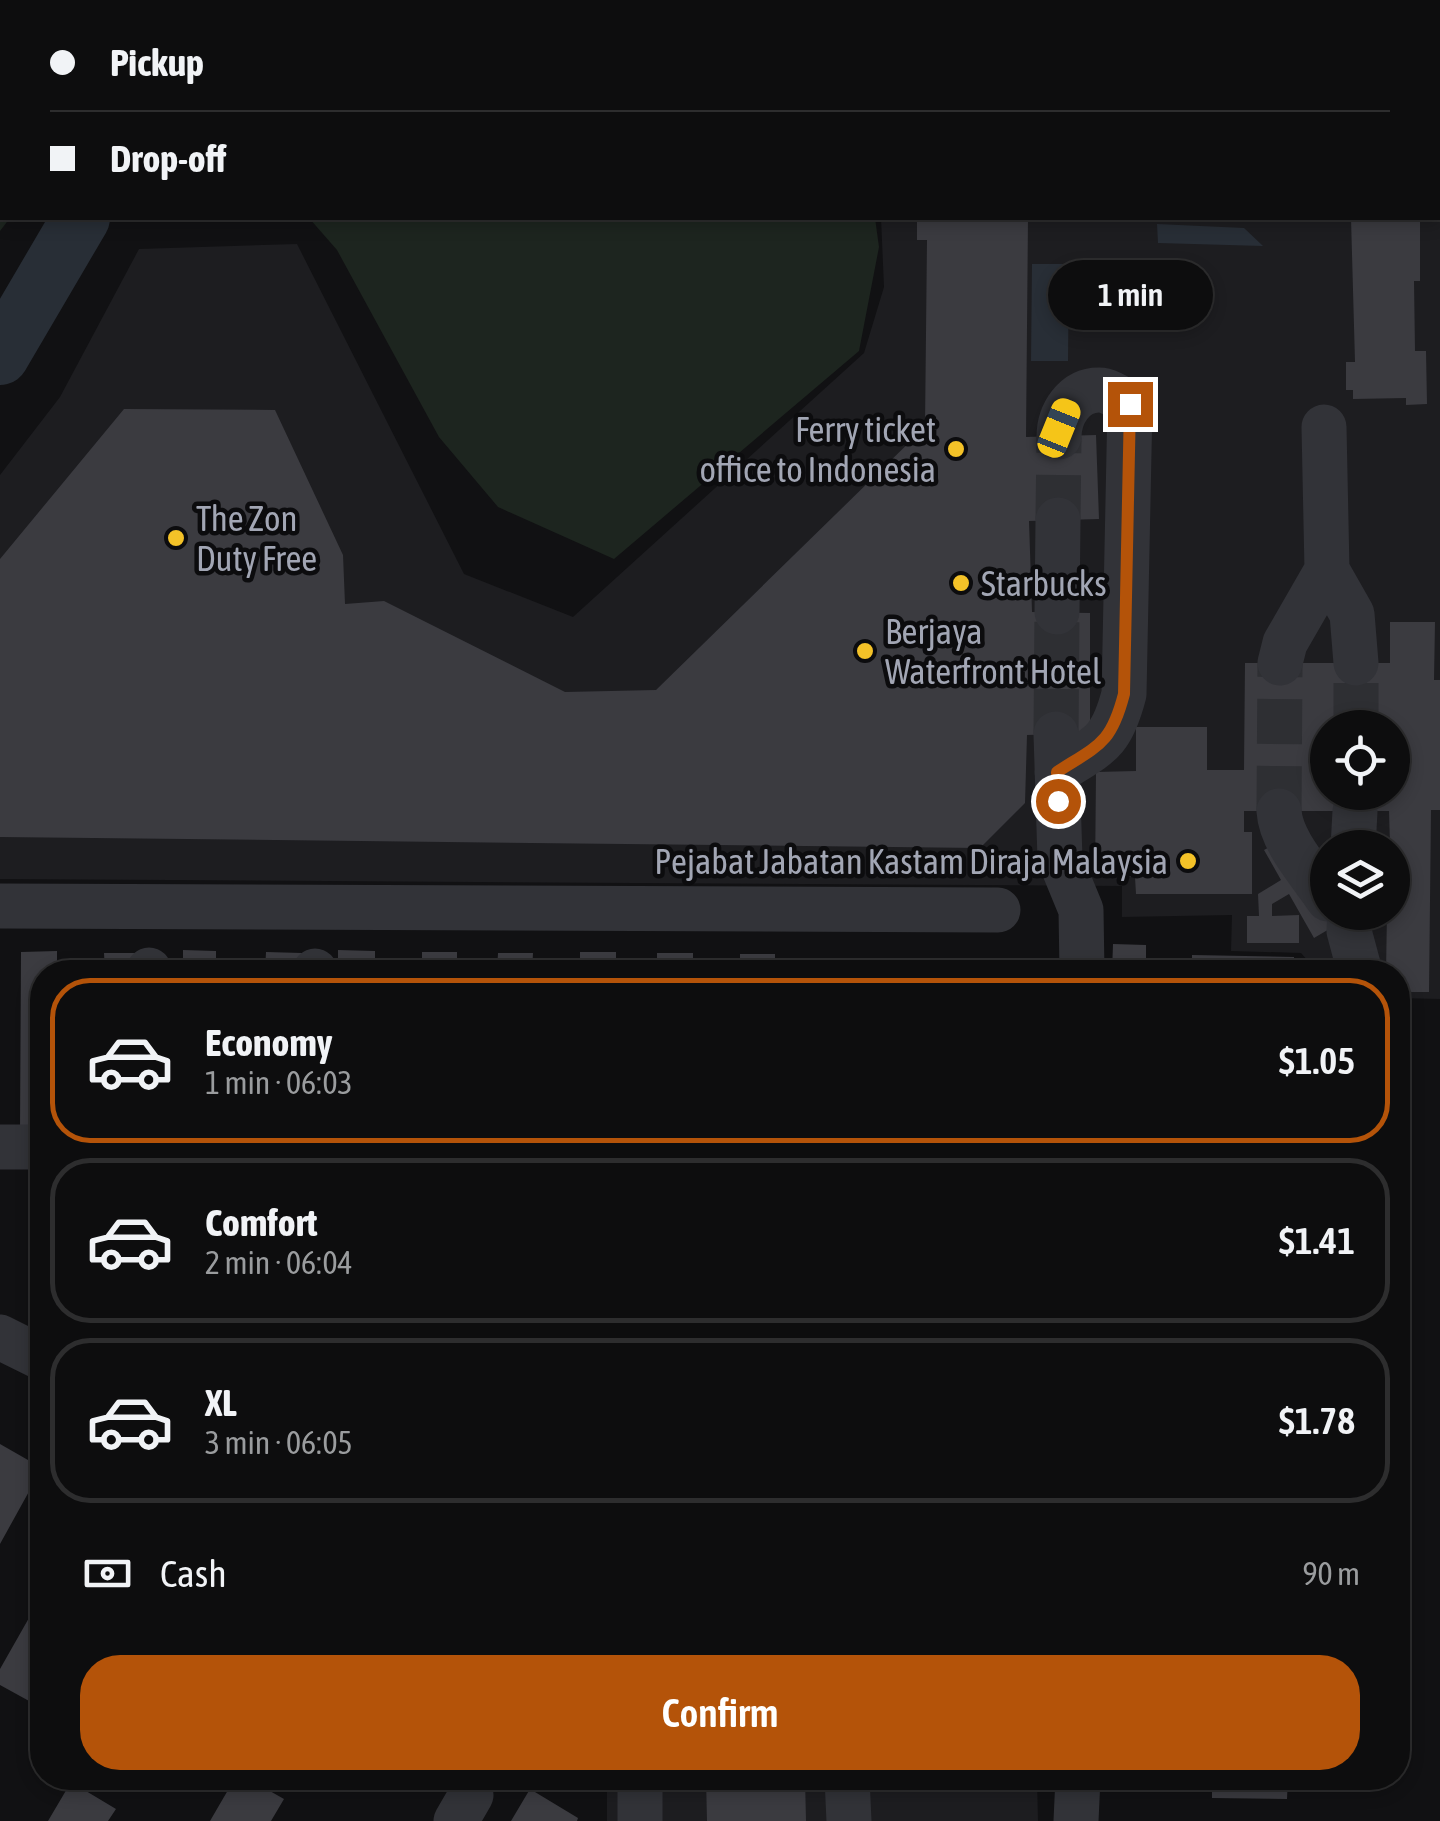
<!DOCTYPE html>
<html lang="en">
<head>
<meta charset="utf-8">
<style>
	:root { --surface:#0d0d0e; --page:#161617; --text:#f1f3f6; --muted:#9a9c9e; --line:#2d2d2e; --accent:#b45309 }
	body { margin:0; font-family:"Asap Condensed",sans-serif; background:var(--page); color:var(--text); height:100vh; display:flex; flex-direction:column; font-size:38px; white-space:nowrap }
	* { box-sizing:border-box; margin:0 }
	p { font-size:32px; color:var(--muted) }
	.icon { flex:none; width:55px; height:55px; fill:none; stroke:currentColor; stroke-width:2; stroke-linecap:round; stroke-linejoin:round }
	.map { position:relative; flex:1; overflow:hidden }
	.side { position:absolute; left:30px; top:960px; width:1380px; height:830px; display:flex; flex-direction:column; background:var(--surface); border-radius:40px; box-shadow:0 5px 15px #0003,0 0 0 2px var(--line) }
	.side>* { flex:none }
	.banner { position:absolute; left:0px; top:0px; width:1440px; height:220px; box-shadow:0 5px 15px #0003,0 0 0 2px var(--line); display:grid; align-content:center; height:220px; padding:0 50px; background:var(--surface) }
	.tools { position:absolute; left:1310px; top:710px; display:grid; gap:20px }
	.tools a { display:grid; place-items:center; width:100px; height:100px; border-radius:50%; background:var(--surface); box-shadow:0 5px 15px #0003,0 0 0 2px var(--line); font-size:50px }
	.end { position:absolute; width:45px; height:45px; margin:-22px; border:12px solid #b45309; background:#fff; box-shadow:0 0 0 5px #fff }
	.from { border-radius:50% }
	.bubble { position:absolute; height:70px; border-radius:35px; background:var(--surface); box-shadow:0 5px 15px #0003,0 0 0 2px var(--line); font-size:32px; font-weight:600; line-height:70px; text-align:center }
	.car { position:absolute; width:30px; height:60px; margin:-30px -15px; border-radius:12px; box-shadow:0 0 8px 2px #0007; background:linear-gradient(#f5c518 24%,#345 0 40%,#f5c518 0 76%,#345 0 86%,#f5c518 0) }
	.banner b { display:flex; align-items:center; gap:35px; height:95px; font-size:38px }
	.banner b+b { border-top:2px solid var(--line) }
	.banner i { width:25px; height:25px; background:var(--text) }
	ul { padding:18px 0 0; list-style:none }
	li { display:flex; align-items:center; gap:30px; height:165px; margin:0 20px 15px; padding:0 30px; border:5px solid var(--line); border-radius:40px }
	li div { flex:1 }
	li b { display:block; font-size:38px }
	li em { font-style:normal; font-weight:600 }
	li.on { border-color:var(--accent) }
	li>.icon { width:90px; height:90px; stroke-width:1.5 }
	.pay { display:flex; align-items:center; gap:25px; height:110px; padding:0 50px; font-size:38px }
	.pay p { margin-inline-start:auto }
	.action { display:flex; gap:20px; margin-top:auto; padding:20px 50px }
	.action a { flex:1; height:115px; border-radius:40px; background:var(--accent); color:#fff; font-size:40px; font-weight:600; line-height:115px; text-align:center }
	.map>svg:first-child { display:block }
	.built { fill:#1d1d20; fill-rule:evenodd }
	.green { fill:#1d251f }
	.water { fill:#282e36 }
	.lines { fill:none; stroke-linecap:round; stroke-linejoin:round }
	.river { stroke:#282e36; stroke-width:58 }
	.building { fill:#3b3b40; fill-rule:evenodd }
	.minor-tunnel { stroke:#2e2f33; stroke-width:45; stroke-dasharray:45 22; stroke-linecap:butt }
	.minor { stroke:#323338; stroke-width:45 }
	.route { stroke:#b45309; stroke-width:12 }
	.poi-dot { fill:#f4c228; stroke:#0c0c0e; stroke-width:4 }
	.labels { text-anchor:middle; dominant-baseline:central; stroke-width:9; stroke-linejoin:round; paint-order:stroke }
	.poi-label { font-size:35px; fill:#a2a6b4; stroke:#0c0c0e; text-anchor:start }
</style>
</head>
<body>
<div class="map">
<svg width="1440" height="1821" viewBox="0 0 1440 1821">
	<rect width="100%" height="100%" fill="#111113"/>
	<path class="built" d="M 933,0 L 1440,0 L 1440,999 L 1398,998 L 1398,972 L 1318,972 L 1301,953 L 1231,951 L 1232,915 L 1122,917 L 1122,886 L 0,879 L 0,475 L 60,397 L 139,249 L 297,244 L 464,574 L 573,617 L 864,353 L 884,287 L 881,218 L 1438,218 L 1438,2 L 931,2 ZM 1328,728 L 1392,728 L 1392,792 L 1328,792 ZM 1328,848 L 1392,848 L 1392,912 L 1328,912 Z
		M 607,1778 L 1037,1778 L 1038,1821 L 607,1821 Z"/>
	<path class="green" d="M 0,0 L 203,0 L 2,2 L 2,218 L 10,218 L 0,231 Z
		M 309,218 L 875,218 L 879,247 L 859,351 L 614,559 L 498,507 L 439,437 L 337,250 Z"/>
	<path class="water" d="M 1157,224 L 1244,228 L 1263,246 L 1158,243 Z
		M 1032,264 L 1069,264 L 1068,361 L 1031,361 Z"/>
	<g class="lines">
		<path class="river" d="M 437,0 L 443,2
			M 341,2 L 350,0
			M 732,2 L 735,0
			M 0,356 L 81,218"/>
	</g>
	<path class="building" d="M 917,218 L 1028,218 L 1026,437 L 1096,435 L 1099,519 L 1029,521 L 1032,612 L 1090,613 L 1090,733 L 1027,735 L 1025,803 L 980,848 L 0,837 L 0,559 L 124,409 L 275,410 L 343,555 L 345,604 L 384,601 L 565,692 L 656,690 L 925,427 L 927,240 L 917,240 Z
		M 1351,218 L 1420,218 L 1420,281 L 1414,281 L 1415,351 L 1426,351 L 1427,404 L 1406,405 L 1406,398 L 1353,399 L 1353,390 L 1346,390 L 1346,362 L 1355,362 Z
		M 1390,622 L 1435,622 L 1434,680 L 1440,680 L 1440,810 L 1431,810 L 1429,992 L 1398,992 L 1398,972 L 1386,972 L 1387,912 L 1392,912 L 1389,811 L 1244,811 L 1244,832 L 1252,832 L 1252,894 L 1136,894 L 1135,877 L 1095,877 L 1096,772 L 1136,771 L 1136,727 L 1207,727 L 1207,770 L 1244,770 L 1245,663 L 1390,663 ZM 1328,728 L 1392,728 L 1392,792 L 1328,792 Z
		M 1280,841 L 1331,928 L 1314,938 L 1289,894 L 1272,904 L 1272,916 L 1299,915 L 1299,943 L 1247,943 L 1247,916 L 1259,916 L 1258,894 L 1281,880 L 1264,850 Z
		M 1113,944 L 1146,945 L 1146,972 L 1112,972 Z
		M 183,950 L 216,951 L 216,968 L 253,969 L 253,972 L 183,972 Z
		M 338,950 L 375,951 L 375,972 L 338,972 Z
		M 57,951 L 57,972 L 42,972 L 42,1130 L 20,1130 L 21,952 Z
		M 266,952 L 302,953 L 301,972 L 265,972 Z
		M 422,952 L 457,952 L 457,972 L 422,972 Z
		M 580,952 L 616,952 L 616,972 L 580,972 Z
		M 104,953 L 139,953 L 139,972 L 105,972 Z
		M 498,953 L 533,953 L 532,972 L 497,972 Z
		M 657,953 L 693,953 L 693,972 L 657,972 Z
		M 740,954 L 775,954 L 775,972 L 740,972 Z
		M 1192,955 L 1294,957 L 1294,972 L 1192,972 Z
		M 0,1444 L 42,1468 L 0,1544 Z
		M 42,1595 L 42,1703 L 40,1707 L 0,1685 L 0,1669 Z
		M 235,1778 L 247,1778 L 284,1799 L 271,1821 L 210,1821 Z
		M 706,1778 L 805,1778 L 806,1821 L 707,1821 Z
		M 1212,1778 L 1288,1778 L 1287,1799 L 1212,1798 Z
		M 71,1782 L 116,1809 L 108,1821 L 48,1821 Z
		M 530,1789 L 578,1818 L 577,1821 L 511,1821 Z"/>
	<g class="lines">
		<path class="minor-tunnel" d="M 1058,520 L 1059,437
			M 1356,728 L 1356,663
			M 1056,734 L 1057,612
			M 1279,811 L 1280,663"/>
		<path class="minor" d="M 1324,427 L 1327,570 L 1352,614 L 1356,663
			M 1057,612 L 1058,520
			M 1280,663 L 1285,643 L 1327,570
			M 1056,734 L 1060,859 L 1081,910 L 1082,972
			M 1057,772 C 1099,745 1111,744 1124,694 L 1130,404 C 1121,399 1109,390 1099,390 C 1074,390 1059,414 1059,437
			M 1279,811 C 1281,842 1311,873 1328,899
			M 1353,848 L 1355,811
			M 0,906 L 998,910
			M 1350,912 L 1349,931 L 1360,972
			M 149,972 L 149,970
			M 315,972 L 315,971
			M 0,1147 L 42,1147
			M 0,1337 L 42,1358
			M 640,1778 L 640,1821
			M 847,1778 L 849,1821
			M 456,1821 L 471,1795
			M 1076,1821 L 1078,1778"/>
	</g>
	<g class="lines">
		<path class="route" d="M 1058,801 L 1057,772 C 1099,745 1111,744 1124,694 L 1130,404"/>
	</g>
	<g class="poi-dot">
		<circle cx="956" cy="449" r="10"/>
		<circle cx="176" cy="538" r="10"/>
		<circle cx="961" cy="583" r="10"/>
		<circle cx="865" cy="651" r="10"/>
		<circle cx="1188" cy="861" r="10"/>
	</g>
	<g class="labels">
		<g class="poi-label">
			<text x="936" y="429" text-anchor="end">Ferry ticket<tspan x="936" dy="40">office to Indonesia</tspan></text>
			<text x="196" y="518">The Zon<tspan x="196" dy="40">Duty Free</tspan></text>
			<text x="981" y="583">Starbucks</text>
			<text x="885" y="631">Berjaya<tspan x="885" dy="40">Waterfront Hotel</tspan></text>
			<text x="1168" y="861" text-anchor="end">Pejabat Jabatan Kastam Diraja Malaysia</text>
		</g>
	</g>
</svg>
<div class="tools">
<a><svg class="icon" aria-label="locate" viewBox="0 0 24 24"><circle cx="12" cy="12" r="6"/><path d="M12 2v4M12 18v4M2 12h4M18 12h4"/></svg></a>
<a><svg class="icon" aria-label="layers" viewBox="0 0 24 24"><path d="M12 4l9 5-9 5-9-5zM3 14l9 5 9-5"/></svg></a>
</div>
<i class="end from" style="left:1058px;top:801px"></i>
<i class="end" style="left:1130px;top:404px"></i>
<div class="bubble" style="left:1048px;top:260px;width:165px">1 min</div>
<i class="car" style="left:1059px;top:428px;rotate:22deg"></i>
<div class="banner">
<b><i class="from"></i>Pickup</b>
<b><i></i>Drop-off</b>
</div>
<section class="side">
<ul>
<li class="on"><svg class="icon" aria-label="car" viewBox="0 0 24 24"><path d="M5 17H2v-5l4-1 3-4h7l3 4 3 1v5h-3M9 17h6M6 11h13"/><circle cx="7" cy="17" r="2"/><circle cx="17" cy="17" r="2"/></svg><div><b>Economy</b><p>1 min · 06:03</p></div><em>$1.05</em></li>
<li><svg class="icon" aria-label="car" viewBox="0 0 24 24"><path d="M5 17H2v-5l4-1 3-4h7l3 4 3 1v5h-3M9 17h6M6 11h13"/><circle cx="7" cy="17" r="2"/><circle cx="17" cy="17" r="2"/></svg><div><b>Comfort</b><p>2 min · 06:04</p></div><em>$1.41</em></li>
<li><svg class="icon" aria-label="car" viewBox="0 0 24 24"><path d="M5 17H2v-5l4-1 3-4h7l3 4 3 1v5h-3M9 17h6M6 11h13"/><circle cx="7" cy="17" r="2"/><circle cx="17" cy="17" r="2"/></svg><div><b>XL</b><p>3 min · 06:05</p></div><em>$1.78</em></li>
</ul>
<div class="pay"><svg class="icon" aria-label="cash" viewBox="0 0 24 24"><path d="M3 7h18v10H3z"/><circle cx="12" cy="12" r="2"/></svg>Cash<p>90 m</p></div>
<div class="action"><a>Confirm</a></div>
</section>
</div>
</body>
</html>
